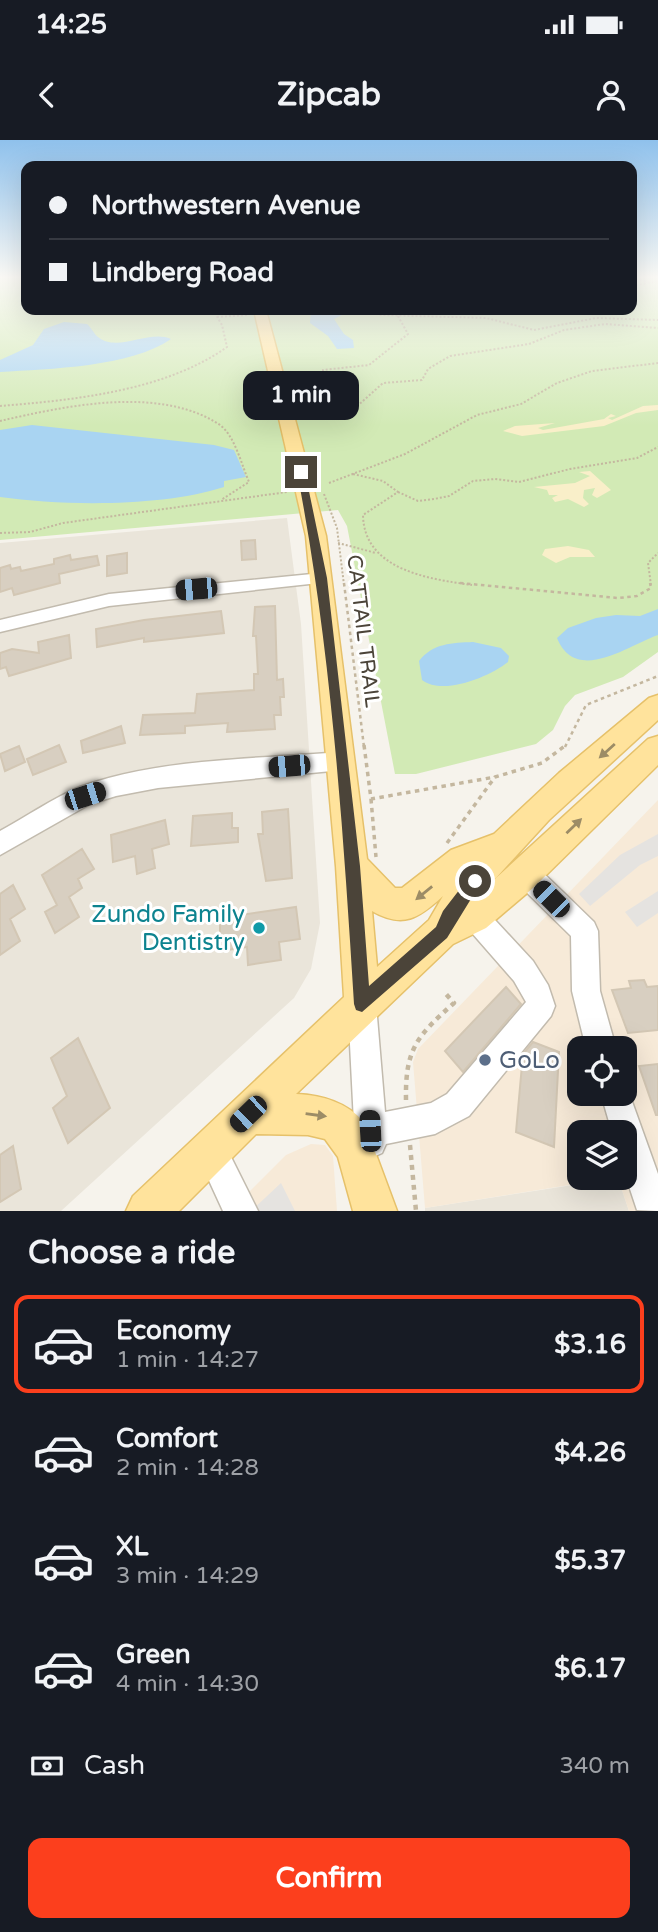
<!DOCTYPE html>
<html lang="en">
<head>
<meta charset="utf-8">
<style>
	:root { --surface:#171b24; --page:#20242c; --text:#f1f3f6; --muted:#9ea1a6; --line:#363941; --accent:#fc3f1d }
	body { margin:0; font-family:"Varela Round",sans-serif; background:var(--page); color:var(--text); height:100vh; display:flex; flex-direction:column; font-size:26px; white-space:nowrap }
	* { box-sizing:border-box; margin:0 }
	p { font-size:23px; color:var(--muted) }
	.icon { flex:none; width:38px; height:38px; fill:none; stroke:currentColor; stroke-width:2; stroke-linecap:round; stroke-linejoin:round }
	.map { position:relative; height:1071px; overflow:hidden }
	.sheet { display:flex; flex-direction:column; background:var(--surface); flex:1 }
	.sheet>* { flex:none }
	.top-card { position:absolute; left:21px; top:21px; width:616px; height:154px; border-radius:14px; box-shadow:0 7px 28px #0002; display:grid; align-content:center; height:154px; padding:0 28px; background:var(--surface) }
	.controls { position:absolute; left:567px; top:896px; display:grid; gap:14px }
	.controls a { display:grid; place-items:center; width:70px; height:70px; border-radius:14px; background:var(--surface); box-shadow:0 7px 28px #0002; font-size:35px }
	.end { position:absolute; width:32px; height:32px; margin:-16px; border:9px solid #4b4439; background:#fff; box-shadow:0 0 0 4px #fff }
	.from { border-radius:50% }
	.bubble { position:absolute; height:49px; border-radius:14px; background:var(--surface); box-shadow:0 7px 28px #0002; font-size:23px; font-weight:700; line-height:49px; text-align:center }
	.car { position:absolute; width:21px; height:42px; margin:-21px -10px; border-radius:9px; box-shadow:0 0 5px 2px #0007; background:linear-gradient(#222 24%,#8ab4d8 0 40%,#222 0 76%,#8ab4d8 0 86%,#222 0) }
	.top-card b { display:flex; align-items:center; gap:24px; height:66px; font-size:26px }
	.top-card b+b { border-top:2px solid var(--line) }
	.top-card i { width:18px; height:18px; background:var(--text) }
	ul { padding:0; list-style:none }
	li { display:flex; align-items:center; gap:21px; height:98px; margin:0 14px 10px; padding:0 14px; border:4px solid transparent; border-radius:14px }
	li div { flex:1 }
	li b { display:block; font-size:26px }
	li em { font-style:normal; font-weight:700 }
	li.active { border-color:var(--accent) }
	li>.icon { width:63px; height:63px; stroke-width:1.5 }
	h2 { padding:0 28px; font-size:32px; line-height:84px }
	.pay { display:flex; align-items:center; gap:18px; height:77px; padding:0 28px; font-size:26px }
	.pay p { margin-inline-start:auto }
	.cta { display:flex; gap:14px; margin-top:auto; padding:14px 28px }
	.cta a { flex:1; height:80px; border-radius:14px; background:var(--accent); color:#fff; font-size:28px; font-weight:700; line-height:80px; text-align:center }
	.status { display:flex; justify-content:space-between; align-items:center; height:49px; padding:0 35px; background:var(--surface); direction:ltr }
	.status svg { height:19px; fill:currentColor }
	header { display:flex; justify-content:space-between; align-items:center; height:91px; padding:0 28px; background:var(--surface); font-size:32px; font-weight:700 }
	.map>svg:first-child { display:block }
	.residential { fill:#eae5da }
	.commercial { fill:#f7ead8; fill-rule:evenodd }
	.green { fill:#d2eab5 }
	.sand { fill:#f9efc9 }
	.parking { fill:#e5e3e0 }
	.water { fill:#a9d4f2 }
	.building { fill:#d8cfc1; stroke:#d3c7b4; stroke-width:2 }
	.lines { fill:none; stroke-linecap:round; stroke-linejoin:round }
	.minor-casing { stroke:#c2bbae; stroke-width:3 }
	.major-casing { stroke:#e6c16a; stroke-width:3 }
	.path-far3 { stroke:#c4b79f; stroke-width:2; stroke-dasharray:2 2; stroke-linecap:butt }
	.path-far2 { stroke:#c4b79f; stroke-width:2.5; stroke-dasharray:3.5 3.5; stroke-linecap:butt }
	.path-far1 { stroke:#c4b79f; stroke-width:3.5; stroke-dasharray:4.5 4.5; stroke-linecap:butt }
	.path { stroke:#c4b79f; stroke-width:4.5; stroke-dasharray:5 5; stroke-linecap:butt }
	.minor { fill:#fff; fill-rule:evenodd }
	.major { fill:#ffe39c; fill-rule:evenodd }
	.oneway { fill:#9c8c66 }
	.route { fill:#4b4439 }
	.culture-dot { fill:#0f9aa8; stroke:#fff; stroke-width:2.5 }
	.service-dot { fill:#5c6f8a; stroke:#fff; stroke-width:2.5 }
	.labels { text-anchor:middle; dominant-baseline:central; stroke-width:6; stroke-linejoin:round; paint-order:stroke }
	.street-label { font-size:21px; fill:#4b4439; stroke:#fff }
	.near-culture-label { font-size:24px; fill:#0d838f; stroke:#fff; text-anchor:end }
	.near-service-label { font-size:24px; fill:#4e5e75; stroke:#fff; text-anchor:start }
</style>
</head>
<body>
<div class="status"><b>14:25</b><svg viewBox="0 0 49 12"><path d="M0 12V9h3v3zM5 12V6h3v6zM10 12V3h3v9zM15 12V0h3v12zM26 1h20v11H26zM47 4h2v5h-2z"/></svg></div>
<header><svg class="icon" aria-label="back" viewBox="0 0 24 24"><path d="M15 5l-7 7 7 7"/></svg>Zipcab<svg class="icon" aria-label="person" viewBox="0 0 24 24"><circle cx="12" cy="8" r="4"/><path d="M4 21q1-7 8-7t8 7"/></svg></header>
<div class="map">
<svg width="658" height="1071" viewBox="0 0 658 1071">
	<rect width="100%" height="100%" fill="#f6f3ec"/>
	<path class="residential" d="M 287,378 L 301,484 L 320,783 L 311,829 L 294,858 L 61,1071 L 0,1071 L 0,403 Z
		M 618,1038 L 629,1071 L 425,1071 L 425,1068 Z"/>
	<path class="commercial" d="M 658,660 L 658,1071 L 629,1071 L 618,1038 L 625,1038 L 625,992 L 579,992 L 579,1038 L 614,1038 L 425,1068 L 413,922 L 418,909 ZM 579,908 L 625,908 L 625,954 L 579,954 Z
		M 311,1004 L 325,1005 L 333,1016 L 337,1071 L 230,1071 L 286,1015 Z"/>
	<path class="green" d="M 0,136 L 26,136 L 26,170 L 632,170 L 632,136 L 658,136 L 658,512 L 623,537 L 575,555 L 565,566 L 553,590 L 536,604 L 416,634 L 395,634 L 347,386 L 338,370 L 0,400 Z"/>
	<path class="sand" d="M 658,265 L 658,270 L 636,273 L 604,286 L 522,296 L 503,291 L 515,286 L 555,283 L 538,288 L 543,290 L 604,279 L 611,274 L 616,276 L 608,278 L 612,280 L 643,266 Z
		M 590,331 L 611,350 L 597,358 L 592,355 L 595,348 L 584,350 L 583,358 L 589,364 L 584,367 L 568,359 L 555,362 L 552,358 L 558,355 L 549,355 L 547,350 L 534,347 L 575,343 L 590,336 L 579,332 Z
		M 568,406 L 589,410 L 595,417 L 570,417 L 556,423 L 542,415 L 545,409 Z"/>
	<path class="parking" d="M 658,694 L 658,716 L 640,725 L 590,766 L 579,754 L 620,715 Z
		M 658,751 L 658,773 L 637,787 L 625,772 Z
		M 281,1043 L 295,1071 L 251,1071 Z"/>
	<path class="water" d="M 311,170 L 344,170 L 344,174 L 334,179 L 344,194 L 353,200 L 354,208 L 337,209 L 328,196 L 310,183 Z
		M 64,182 L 87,184 C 91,187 94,194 98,197 C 118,213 149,189 171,199 C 131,227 49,229 0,232 L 0,220 L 33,205 L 44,189 Z
		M 32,285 L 214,305 L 234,310 L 246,337 L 224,341 L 224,347 C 162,367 64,366 0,357 L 0,290 Z
		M 658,469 L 658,495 C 629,505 576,545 557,498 L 568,488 L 596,478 L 616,475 L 640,476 Z
		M 473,502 L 501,508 L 509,516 L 508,522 C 489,537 443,556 422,540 L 419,521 C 433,503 452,503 473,502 Z"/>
	<path class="building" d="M 255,400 L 256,419 L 242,420 L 241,401 Z
		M 127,413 L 127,433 L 107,436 L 107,416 Z
		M 70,415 L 71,420 L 97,416 L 99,425 L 59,434 L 60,443 L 14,455 L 12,448 L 0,452 L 0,428 L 10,425 L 11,429 L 20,427 L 21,431 L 54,424 L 54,419 Z
		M 275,466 L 277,540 L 283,539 L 284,557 L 280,557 L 281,575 L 274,575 L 275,589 L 227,592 L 228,583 L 185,586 L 185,593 L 140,595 L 143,575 L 195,573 L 197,554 L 254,550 L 254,534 L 258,534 L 256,496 L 253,496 L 255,467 Z
		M 221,471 L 224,493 L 144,502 L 144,498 L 97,507 L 96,489 L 144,480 Z
		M 69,495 L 71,518 L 9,536 L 6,527 L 0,529 L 0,513 L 12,509 L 39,513 L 38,502 Z
		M 121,586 L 125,603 L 83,613 L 81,601 Z
		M 59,605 L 66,622 L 33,635 L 27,619 Z
		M 19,606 L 25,622 L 5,631 L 0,614 Z
		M 288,669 L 292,738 L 266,741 L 258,694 L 263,694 L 262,672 Z
		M 232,673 L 232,688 L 238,688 L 238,702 L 191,706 L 193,676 Z
		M 165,680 L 169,704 L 152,709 L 155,728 L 137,734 L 135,716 L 113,722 L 111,695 Z
		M 82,709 L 94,729 L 78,739 L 82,748 L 69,757 L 79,777 L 55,793 L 45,772 L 57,765 L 42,735 Z
		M 13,745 L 25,769 L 10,779 L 20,801 L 0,815 L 0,754 Z
		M 296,767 L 300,799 L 279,802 L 281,820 L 248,825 L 247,807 L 220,811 L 220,778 Z
		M 644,840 L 647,847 L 658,846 L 658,890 L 628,893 L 612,850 L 631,848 L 629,841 Z
		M 506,847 L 521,864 L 463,932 L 445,911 Z
		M 78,898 L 110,968 L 68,1003 L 53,968 L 67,956 L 51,918 Z
		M 533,902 L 559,912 L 554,1007 L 516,992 L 523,914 Z
		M 658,924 L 658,975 L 656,975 L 639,926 Z
		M 13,1006 L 21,1049 L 0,1062 L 0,1015 Z"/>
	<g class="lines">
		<g class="minor-casing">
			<path id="minor" d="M 322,433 L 328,434 L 330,438 L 328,442 L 109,466 L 0,492 L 0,480 L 109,454 Z
				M 342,612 L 350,614 L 353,621 L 350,628 L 342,630 L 158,648 L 116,656 L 90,664 L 0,715 L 0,691 C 26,677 53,658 80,647 C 158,618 260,619 342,612 Z
				M 525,721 L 534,724 L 594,782 L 598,791 L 600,851 L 616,908 L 586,908 L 572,851 L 571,796 L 516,742 L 513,733 L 516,724 Z
				M 474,763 L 483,767 L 533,821 L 548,845 L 555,866 L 551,876 L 469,976 L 435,994 L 386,1004 L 382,1013 L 371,1018 L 360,1013 L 355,1002 L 348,865 L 352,855 L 362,851 L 372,855 L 376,865 L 385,972 L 431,963 L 447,954 L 526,862 L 514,841 L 465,785 L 461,776 L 465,767 Z
				M 625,942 L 658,1034 L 658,1071 L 637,1070 L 625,1034 L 625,992 L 612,992 L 601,954 L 625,954 Z
				M 211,994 L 222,999 L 258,1071 L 223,1071 L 195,1010 L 200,999 Z"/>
		</g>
		<g class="major-casing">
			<path id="major" d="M 254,170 L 266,170 L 326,396 L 367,719 L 395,748 L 402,748 L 451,710 L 494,694 L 559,633 L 649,558 L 658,555 L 658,580 L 549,680 L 495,739 L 648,599 L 658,596 L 658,625 L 533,748 L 486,788 L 453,804 L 296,954 C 322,955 346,962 364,982 L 397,1071 L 353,1071 L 338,1017 L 325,999 L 308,995 L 256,994 L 179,1071 L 126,1071 L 133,1056 L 344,857 L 336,726 L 306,396 ZM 443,756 L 429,780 L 377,827 L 372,771 C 403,789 419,778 443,756 Z"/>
		</g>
		<path class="path-far3" d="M 632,139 L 649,142
			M 632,146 L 658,141
			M 356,170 L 382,175 L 486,178 L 534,190 L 596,178 L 658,180
			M 279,173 L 302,170
			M 398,176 L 408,194 L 369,225 L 323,230 L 323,265 L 327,273 L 354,269 L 383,243 L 422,240 L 428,229 L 450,216 L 529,204 L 564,190 L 605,184 L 658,188
			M 217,177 L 248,175
			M 0,266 C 74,260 165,251 227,207 L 222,185 L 213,170
			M 0,281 C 65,266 160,245 220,285 C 235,296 242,326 249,342 L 221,360
			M 353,334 L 383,341 L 398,352 L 363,375 C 364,430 429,439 472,445
			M 329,343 L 405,314 L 477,275 L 521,264 L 557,243 L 592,231 L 658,223
			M 398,352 L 418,361 L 434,359 L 449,356 L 473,341 L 495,339 L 519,342 L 570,329 L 637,318 L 658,307
			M 324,354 L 337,388 L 344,445
			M 0,393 L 30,392 L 63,383 L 287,352
			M 338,403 L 376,413
			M 651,445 L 648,423 L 658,413"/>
		<path class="path-far2" d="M 344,443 L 364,607
			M 460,443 L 618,458 L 637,456 L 651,448 L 650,443
			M 565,607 L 586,565 L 658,536"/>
		<path class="path-far1" d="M 364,605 L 371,659 L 495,637
			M 371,659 L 376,717
			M 447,703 L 495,637 L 542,623 L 566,605"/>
		<path class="path" d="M 406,960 C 405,909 417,896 454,863 L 445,853
			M 410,1005 L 416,1071"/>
		<use href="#minor" class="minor"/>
		<use href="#major" class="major"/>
	</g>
	<defs><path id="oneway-solid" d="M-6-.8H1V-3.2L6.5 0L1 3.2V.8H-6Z" transform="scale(1.75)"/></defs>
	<g class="oneway">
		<use href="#oneway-solid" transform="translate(607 611) rotate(138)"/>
		<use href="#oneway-solid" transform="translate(574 686) rotate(-44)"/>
		<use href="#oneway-solid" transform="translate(424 753) rotate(141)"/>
		<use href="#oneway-solid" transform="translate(316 975) rotate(8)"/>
	</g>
	<linearGradient id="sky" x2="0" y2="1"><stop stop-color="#8fc1ec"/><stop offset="0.48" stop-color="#fbfaf6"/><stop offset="1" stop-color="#fbfaf6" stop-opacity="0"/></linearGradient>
	<rect width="658" height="286" fill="url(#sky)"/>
	<path class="route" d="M 301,329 L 305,332 L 327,438 L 360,726 L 369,846 L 436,787 L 443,771 L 470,736 L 480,736 L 482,741 L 447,798 L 362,872 L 356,870 L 354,864 C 343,686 331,507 297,332 Z"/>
	<circle class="culture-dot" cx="259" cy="788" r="7"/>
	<circle class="service-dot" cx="485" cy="920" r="7"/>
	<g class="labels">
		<g class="street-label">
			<text transform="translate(363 491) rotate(83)">CATTAIL TRAIL</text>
		</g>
		<g class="near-culture-label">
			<text x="245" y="774">Zundo Family<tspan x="245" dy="28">Dentistry</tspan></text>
		</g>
		<g class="near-service-label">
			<text x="499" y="920">GoLo</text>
		</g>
	</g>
</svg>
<div class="controls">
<a><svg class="icon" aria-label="locate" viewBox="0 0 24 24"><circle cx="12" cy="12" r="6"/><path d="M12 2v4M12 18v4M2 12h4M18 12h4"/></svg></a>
<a><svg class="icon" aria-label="layers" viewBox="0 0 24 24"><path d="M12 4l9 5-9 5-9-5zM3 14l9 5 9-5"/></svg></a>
</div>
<i class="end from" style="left:475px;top:741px"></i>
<i class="end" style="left:301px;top:332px"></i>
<div class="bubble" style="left:243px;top:231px;width:116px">1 min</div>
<i class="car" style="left:196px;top:449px;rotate:265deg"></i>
<i class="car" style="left:289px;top:626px;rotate:265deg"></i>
<i class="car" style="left:85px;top:656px;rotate:72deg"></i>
<i class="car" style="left:551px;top:759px;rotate:315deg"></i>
<i class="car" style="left:248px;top:974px;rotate:226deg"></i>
<i class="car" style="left:370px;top:991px;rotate:357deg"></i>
<div class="top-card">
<b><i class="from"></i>Northwestern Avenue</b>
<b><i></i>Lindberg Road</b>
</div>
</div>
<section class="sheet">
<h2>Choose a ride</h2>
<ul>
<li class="active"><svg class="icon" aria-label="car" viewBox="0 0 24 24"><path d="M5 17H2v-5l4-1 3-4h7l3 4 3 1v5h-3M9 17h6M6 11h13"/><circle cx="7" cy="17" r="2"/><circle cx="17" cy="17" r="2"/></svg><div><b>Economy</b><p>1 min · 14:27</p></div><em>$3.16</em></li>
<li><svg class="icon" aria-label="car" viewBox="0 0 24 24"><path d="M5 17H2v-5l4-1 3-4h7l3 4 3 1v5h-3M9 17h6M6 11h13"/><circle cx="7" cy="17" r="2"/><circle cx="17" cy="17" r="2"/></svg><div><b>Comfort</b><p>2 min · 14:28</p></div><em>$4.26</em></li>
<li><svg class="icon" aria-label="car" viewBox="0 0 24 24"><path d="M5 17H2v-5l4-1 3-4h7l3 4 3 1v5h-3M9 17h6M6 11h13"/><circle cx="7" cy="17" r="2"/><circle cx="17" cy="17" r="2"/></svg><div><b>XL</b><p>3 min · 14:29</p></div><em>$5.37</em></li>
<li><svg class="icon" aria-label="car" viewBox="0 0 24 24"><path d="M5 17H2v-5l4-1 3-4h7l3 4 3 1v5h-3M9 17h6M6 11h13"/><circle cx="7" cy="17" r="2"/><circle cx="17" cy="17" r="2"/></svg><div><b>Green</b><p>4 min · 14:30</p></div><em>$6.17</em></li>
</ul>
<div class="pay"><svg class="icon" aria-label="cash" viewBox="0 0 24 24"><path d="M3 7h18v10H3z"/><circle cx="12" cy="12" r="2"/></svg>Cash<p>340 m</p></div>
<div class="cta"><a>Confirm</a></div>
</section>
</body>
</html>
